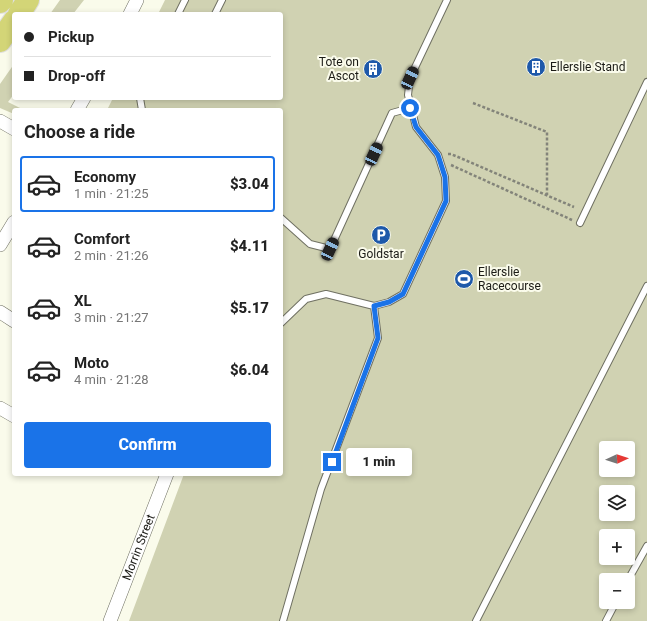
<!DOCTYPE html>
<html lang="en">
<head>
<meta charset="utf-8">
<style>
	:root { --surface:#fff; --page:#f2f2f2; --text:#222; --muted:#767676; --line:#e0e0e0; --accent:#1a73e8 }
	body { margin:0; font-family:Roboto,sans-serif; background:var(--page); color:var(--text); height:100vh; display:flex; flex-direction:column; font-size:15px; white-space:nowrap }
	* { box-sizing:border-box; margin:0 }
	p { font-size:13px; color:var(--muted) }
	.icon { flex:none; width:22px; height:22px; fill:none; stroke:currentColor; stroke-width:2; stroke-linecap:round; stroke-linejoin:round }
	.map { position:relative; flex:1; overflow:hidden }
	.drawer { position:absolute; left:12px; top:108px; width:271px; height:368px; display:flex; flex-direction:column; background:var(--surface); border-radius:4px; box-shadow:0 2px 6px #0003 }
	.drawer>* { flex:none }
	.top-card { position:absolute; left:12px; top:12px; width:271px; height:88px; border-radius:4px; box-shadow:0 2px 6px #0003; display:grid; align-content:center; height:88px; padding:0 12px; background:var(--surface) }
	.needle { width:26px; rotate:87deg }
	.tools { position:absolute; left:599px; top:441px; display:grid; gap:8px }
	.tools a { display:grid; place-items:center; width:36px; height:36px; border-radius:4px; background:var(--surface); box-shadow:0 2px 6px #0003; font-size:20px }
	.end { position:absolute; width:18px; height:18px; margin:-9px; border:5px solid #1a73e8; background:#fff; box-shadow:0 0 0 2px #fff }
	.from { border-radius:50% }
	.bubble { position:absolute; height:28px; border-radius:4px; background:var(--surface); box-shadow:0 2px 6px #0003; font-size:13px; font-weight:800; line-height:28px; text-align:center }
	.car { position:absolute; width:12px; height:24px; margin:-12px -6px; border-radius:5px; box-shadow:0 0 3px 1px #0007; background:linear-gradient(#222 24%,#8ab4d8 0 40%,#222 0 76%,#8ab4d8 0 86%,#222 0) }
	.top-card b { display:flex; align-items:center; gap:14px; height:38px; font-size:15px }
	.top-card b+b { border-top:1px solid var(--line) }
	.top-card i { width:10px; height:10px; background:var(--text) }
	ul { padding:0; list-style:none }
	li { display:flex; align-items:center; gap:12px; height:56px; margin:0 8px 6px; padding:0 4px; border:2px solid transparent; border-radius:4px }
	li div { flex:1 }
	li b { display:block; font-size:15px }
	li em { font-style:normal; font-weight:800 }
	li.on { border-color:var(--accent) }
	li>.icon { width:36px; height:36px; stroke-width:1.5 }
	h2 { padding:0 12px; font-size:18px; line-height:48px }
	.primary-button { display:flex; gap:8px; margin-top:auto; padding:8px 12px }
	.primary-button a { flex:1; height:46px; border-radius:4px; background:var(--accent); color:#fff; font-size:16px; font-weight:800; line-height:46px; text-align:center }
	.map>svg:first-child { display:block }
	.green { fill:#d0d2b2; fill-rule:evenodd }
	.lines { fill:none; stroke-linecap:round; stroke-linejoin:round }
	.lane-casing { stroke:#6f7062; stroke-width:8 }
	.street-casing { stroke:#6f7062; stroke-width:14 }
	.highway-casing { stroke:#dfdfde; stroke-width:24 }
	.path { stroke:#83847a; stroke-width:2.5; stroke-dasharray:3 2; stroke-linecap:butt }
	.lane { stroke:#fff; stroke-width:6 }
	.street { stroke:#fff; stroke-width:13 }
	.highway { stroke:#d3d577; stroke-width:22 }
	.route { stroke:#1a73e8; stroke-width:5 }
	.labels { text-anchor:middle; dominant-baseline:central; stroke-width:4; stroke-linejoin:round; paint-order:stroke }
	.poi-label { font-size:12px; fill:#1b1b16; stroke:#fafbeb; text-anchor:start }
	.street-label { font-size:12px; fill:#1b1b16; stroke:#fafbeb }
</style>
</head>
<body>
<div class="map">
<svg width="647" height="621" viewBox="0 0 647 621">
	<rect width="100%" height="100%" fill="#fafbeb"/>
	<path class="green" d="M 60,0 L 84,0 L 73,14 L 50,14 Z
		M 165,0 L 647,0 L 647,621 L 129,621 L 184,474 L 281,474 L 281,110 L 107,110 L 113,98 L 281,98 L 281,14 L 158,14 ZM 606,448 L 628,448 L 628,470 L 606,470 ZM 606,492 L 628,492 L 628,514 L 606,514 ZM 606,536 L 628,536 L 628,558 L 606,558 ZM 606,580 L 628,580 L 628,602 L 606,602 Z
		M 14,64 L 14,94 L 8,102 L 24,110 L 14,110 L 14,114 L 0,108 L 0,84 Z"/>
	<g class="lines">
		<g class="lane-casing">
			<path id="lane" d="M 178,14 L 185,0
				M 215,14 L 222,0
				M 140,98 L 142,110
				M 281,218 L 310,244 L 330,249 L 392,113 L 410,108
				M 580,223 L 647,82
				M 281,323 L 306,299 L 326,294 L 374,306 L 389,302 L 403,294 L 446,201 L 445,177 L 438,155 L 416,127 L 408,95 L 410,78 L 447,0
				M 628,580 L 647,546
				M 283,621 L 321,489 L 378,338 L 374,306
				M 476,621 L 647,286
				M 606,621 L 616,602"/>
		</g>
		<g class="street-casing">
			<g id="street">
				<path d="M 130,14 L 137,0"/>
				<path d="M 77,110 L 84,98"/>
				<path d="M 0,121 L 14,129"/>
				<path d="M 0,245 L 14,222"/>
				<path d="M 0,312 L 14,321"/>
				<path d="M 0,408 L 14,416"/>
				<path id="s1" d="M 110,621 L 167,474"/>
			</g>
		</g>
		<g class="highway-casing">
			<path id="highway" d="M 0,2 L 2,0
				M 19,14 L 28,0
				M 0,41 L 14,21"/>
		</g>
		<path class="path" d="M 473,103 L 547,132 L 547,195
			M 448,154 L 451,154 L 574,207
			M 451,165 L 572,220"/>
		<use href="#lane" class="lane"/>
		<use href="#street" class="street"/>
		<use href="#highway" class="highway"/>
	</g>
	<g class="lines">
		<path class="route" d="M 332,462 L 378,338 L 374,306 L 389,302 L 403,294 L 446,201 L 445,177 L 438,155 L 416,127 L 410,108"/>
	</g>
	<defs>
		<g id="building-disc" transform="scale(1)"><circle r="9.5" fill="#1e59aa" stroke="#fafbeb"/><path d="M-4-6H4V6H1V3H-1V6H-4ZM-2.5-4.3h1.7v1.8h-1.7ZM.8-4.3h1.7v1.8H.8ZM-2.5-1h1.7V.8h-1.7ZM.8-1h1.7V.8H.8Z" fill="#fff"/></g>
		<g id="parking-disc" transform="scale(1)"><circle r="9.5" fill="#1e59aa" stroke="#fafbeb"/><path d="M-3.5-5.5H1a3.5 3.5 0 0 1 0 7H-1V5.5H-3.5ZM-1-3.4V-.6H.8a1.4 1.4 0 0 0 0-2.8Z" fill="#fff"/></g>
		<g id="stadium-disc" transform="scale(1)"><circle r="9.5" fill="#1e59aa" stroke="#fafbeb"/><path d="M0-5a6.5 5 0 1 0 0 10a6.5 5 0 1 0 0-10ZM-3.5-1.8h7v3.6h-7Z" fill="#fff"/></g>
	</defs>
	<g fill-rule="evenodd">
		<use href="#building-disc" x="536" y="67"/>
		<use href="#building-disc" x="373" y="69"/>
		<use href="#parking-disc" x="381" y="235"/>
		<use href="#stadium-disc" x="464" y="279"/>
	</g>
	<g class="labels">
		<g class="poi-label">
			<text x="359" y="62" text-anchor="end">Tote on<tspan x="359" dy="14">Ascot</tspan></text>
			<text x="550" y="67">Ellerslie Stand</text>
			<text x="381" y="254" text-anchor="middle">Goldstar</text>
			<text x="478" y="272">Ellerslie<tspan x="478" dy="14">Racecourse</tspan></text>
		</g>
		<g class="street-label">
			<text stroke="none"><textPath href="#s1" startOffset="79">Morrin Street</textPath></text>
		</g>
	</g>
</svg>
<div class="tools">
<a><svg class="needle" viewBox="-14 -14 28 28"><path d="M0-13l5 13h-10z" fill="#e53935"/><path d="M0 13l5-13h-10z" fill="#767676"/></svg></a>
<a><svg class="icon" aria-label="layers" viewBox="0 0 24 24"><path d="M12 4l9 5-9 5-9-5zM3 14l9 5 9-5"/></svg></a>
<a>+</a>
<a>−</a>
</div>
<i class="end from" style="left:410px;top:108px"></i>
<i class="end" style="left:332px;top:462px"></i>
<div class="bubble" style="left:346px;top:448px;width:66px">1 min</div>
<i class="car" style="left:410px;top:78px;rotate:25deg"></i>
<i class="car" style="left:374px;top:154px;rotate:25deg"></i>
<i class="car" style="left:330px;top:249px;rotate:25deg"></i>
<div class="top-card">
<b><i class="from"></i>Pickup</b>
<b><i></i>Drop-off</b>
</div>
<section class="drawer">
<h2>Choose a ride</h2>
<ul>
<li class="on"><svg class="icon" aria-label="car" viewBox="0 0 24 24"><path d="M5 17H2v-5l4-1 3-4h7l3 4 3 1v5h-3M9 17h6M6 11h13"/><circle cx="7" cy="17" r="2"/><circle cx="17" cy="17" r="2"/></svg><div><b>Economy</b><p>1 min · 21:25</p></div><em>$3.04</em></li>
<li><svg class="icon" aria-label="car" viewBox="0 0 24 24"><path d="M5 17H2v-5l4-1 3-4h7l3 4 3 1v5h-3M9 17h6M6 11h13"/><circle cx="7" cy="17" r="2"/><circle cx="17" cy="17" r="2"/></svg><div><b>Comfort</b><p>2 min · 21:26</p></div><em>$4.11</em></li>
<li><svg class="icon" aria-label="car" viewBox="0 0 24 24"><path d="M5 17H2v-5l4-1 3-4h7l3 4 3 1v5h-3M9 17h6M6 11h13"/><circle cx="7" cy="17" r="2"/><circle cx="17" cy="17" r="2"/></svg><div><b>XL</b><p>3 min · 21:27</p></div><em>$5.17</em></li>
<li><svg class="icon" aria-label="car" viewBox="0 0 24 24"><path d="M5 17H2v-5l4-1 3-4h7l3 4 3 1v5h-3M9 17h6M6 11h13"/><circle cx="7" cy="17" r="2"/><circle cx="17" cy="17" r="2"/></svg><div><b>Moto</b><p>4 min · 21:28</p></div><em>$6.04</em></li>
</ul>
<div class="primary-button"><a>Confirm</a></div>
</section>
</div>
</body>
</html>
